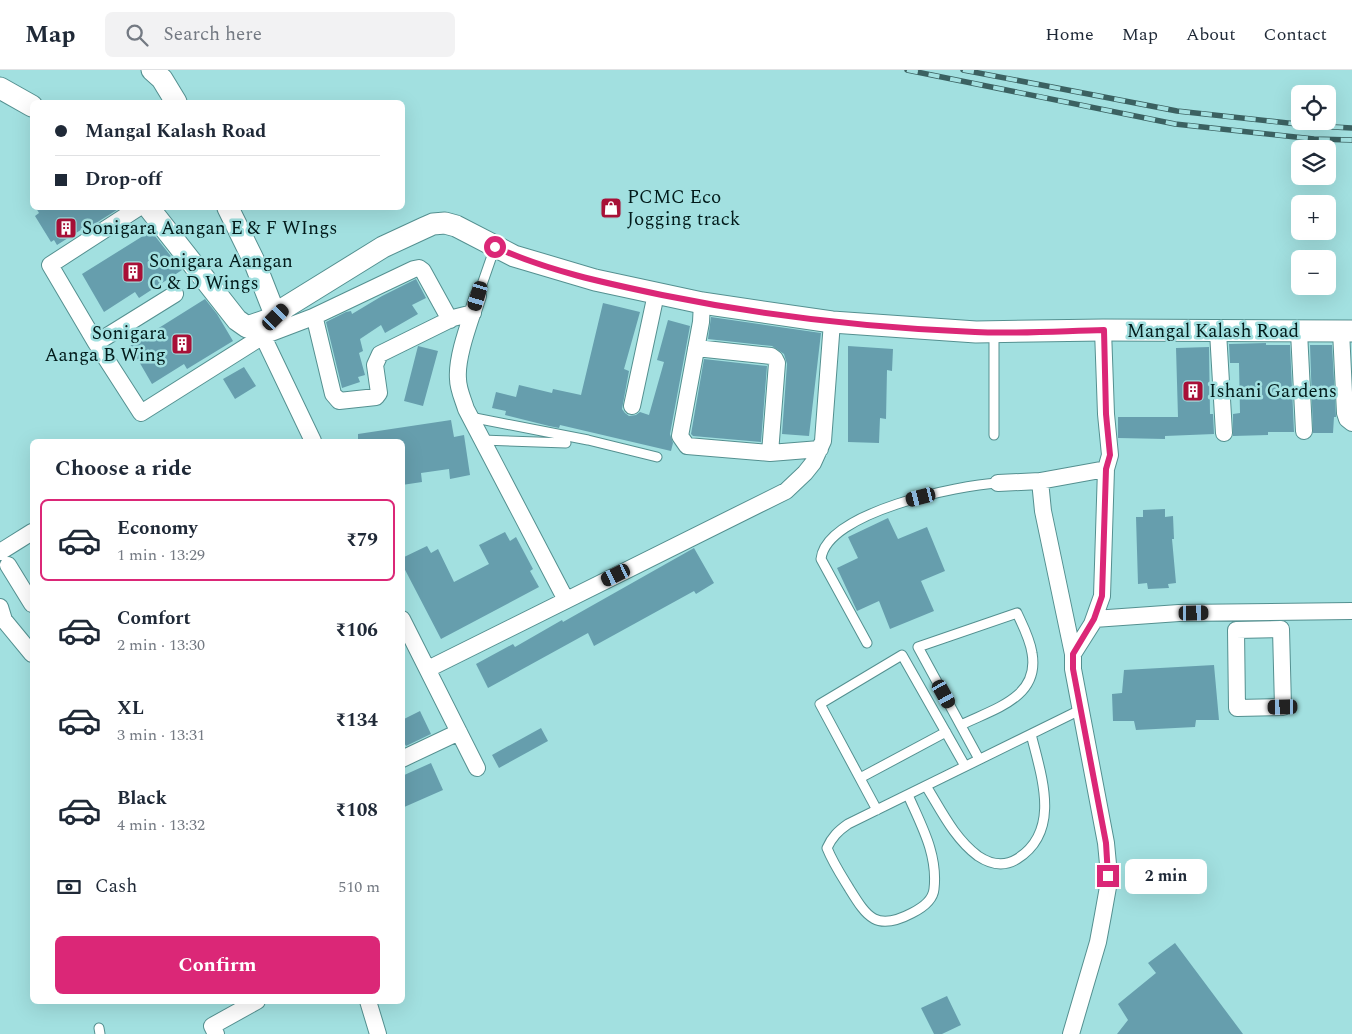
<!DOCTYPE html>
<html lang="en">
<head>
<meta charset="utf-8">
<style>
	:root { --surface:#fff; --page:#f2f2f3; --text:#1f2937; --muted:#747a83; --line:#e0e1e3; --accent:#db2777 }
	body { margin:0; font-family:Spectral,serif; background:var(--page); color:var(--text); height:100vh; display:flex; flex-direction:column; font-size:19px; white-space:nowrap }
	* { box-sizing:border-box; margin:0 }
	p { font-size:16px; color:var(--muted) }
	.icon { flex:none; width:28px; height:28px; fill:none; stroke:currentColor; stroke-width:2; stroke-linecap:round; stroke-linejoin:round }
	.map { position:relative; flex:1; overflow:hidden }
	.panel { position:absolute; left:30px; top:369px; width:375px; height:565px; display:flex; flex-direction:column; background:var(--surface); border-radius:8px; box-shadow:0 5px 20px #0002 }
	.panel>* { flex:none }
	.hud { position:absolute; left:30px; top:30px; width:375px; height:110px; border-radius:8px; box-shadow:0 5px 20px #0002; display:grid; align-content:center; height:110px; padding:0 25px; background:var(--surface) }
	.buttons { position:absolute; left:1291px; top:15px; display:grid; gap:10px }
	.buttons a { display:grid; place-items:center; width:45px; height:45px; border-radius:8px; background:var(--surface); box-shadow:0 5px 20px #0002; font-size:25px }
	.end { position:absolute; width:22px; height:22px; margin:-11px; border:6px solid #db2777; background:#fff; box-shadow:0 0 0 2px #fff }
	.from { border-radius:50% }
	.bubble { position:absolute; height:35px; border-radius:8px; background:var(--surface); box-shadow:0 5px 20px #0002; font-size:16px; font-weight:700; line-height:35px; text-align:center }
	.car { position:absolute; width:15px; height:30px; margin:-15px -8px; border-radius:6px; box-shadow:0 0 4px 1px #0007; background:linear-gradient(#222 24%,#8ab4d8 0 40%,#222 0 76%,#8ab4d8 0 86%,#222 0) }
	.hud b { display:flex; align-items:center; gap:18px; height:48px; font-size:19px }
	.hud b+b { border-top:1px solid var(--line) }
	.hud i { width:12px; height:12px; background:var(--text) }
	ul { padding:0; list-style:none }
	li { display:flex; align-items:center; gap:15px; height:82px; margin:0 10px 8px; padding:0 15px; border:2px solid transparent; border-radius:8px }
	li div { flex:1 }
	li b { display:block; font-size:19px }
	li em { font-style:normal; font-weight:700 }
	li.active { border-color:var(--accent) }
	li>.icon { width:45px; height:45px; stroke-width:1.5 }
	h2 { padding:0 25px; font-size:22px; line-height:60px }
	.pay { display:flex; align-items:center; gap:12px; height:55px; padding:0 25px; font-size:19px }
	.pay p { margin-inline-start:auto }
	.button { display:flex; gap:10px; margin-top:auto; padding:10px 25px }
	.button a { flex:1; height:58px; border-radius:8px; background:var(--accent); color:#fff; font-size:20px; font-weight:700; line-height:58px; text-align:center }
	header { display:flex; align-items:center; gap:30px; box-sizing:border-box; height:70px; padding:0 25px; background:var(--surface); border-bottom:1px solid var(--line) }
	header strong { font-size:24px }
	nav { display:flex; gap:28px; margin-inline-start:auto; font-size:18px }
	.search { width:350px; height:45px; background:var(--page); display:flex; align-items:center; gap:12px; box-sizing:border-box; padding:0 18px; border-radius:8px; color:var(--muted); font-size:19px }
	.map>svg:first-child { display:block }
	.building { fill:#669ead }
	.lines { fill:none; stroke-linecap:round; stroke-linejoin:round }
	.service-casing { stroke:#549090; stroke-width:11 }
	.minor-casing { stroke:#549090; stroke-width:18 }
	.tertiary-casing { stroke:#549090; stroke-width:23 }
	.service { stroke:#fff; stroke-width:9 }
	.minor { stroke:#fff; stroke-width:16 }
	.tertiary { stroke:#fff; stroke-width:21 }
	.rail-casing { stroke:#3b6161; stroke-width:5.5 }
	.rail { stroke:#a2e0e0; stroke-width:4; stroke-dasharray:11; stroke-linecap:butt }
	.route { stroke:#db2777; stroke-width:6 }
	.labels { text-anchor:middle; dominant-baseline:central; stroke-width:5; stroke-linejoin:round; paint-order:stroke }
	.poi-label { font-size:19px; fill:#021b1b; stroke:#a2e0e0; text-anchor:start }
	.street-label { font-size:19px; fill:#021b1b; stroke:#a2e0e0 }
</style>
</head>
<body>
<header>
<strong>Map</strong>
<div class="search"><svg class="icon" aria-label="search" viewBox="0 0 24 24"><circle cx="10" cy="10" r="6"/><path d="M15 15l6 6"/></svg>Search here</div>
<nav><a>Home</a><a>Map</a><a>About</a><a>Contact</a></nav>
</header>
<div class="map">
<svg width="1352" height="964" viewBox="0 0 1352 964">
	<rect width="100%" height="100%" fill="#a2e0e0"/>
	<path class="building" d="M 36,138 L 120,138 L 88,158 L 87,156 L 57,175 L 54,170 L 51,172 L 35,146 L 39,143 Z
		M 151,161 L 182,200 L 139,228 L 135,222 L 104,242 L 82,204 Z
		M 416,209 L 426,228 L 412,235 L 418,244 L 385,263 L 381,255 L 360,269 L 363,281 L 359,283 L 365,305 L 358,307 L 360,312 L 342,318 L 326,252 L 346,242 L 351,241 L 352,244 L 382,226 Z
		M 205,229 L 217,244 L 233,271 L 187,299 L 184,294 L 152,314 L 130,276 Z
		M 603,233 L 640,242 L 624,299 L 629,301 L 622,339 L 625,343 L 629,346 L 636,345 L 640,342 L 649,345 L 664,292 L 657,290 L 668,250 L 690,256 L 670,364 L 673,373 L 671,381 L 560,355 L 559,358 L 549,356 L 505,345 L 506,341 L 492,338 L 496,322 L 516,327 L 519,315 L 552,323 L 553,319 L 581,325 Z
		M 711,247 L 821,263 L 809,366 L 782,364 L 787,294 L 784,284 L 772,276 L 708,269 Z
		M 1266,273 L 1266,275 L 1290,275 L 1294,362 L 1268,362 L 1268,365 L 1233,366 L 1233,344 L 1240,343 L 1239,293 L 1230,293 L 1229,274 Z
		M 1310,275 L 1332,275 L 1336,347 L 1334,347 L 1333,363 L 1313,363 Z
		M 418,276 L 438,281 L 423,336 L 404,331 Z
		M 848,276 L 893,279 L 892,301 L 887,300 L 886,349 L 880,348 L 879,373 L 848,372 Z
		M 1209,277 L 1210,344 L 1213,344 L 1214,364 L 1165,366 L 1165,369 L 1118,368 L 1118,347 L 1178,347 L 1176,278 Z
		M 704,289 L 767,296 L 761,372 L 693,366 L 691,364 Z
		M 244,297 L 256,316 L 235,329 L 223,309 Z
		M 451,350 L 454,367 L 464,365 L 470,405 L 450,409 L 449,399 L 421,403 L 422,412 L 402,415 L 402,371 L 358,371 L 358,364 Z
		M 1165,439 L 1165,447 L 1173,446 L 1174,469 L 1172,469 L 1176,513 L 1168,514 L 1169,518 L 1148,519 L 1147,513 L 1138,514 L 1136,447 L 1143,447 L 1143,440 Z
		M 888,448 L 898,469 L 927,457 L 945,501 L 921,511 L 934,541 L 890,559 L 879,531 L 857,541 L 837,498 L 858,488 L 848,467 Z
		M 505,462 L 510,471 L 516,467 L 533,499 L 530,501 L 539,517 L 441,569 L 402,494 L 402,488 L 427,476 L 431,483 L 438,479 L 454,512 L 489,494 L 479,475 Z
		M 694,478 L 714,513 L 696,524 L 694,521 L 594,576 L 588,563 L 488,618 L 476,594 L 513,574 L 515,577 L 562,550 L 563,552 Z
		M 1214,595 L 1219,650 L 1196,650 L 1195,657 L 1136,660 L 1134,651 L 1113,651 L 1112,624 L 1122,623 L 1124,600 Z
		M 420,641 L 431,664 L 406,676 L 402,669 L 402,650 Z
		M 541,658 L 548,671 L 499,698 L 492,685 Z
		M 431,693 L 443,720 L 402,738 L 402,706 Z
		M 1175,873 L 1243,964 L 1117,964 L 1128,950 L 1118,934 L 1156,903 L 1148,893 Z
		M 947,926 L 961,955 L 942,964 L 934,964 L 921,938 Z"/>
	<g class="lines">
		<g class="service-casing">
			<path id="service" d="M 478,226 L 495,177
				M 470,347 L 588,370 L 657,387
				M 994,365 L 994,262
				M 482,370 L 566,373
				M 867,573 L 821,489 C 826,442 959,415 998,413
				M 961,655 C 993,639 1040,628 1032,583 C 1030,569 1023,556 1017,543 L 918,577 L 979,689
				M 860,708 L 946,662
				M 926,716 C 941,740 954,768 978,786 C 990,794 1004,797 1017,789 C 1062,761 1041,705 1031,664
				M 908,725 C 921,755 938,784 934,819 C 933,830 922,838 912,843 C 876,862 867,847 849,818 C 841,805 833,793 827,778 C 832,767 838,761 848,754 L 1080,640
				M 877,740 L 820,634 L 902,585 L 965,696
				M 99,958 L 100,964"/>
		</g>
		<g class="minor-casing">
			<path id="minor" d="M 138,138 L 50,195 L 96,273 L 141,343 L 263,266 L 313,247 L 315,249 L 333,324 L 339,331 L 376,327 L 379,323 L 375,295 L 380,284 L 453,248 L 473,243
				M 478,226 C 471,249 456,286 458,309 C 458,319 463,329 466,339 L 566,530
				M 702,233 L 701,252 L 680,366 L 687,376 L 770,383
				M 313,247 L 414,199 L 419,198 L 423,201 L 450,250
				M 258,256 L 313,371
				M 1341,261 L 1345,343 L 1347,349 L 1352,353
				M 1218,262 L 1224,363
				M 1299,262 L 1304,361
				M 96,273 L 175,224
				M 696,278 L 771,286 L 775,289 L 777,293 L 770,383 L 820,379
				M 632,336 L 656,224
				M 1040,411 L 1043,441 L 1073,584
				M 998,413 L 1040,411 L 1106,399
				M 0,482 L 32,462
				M 8,495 L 32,534
				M 0,537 L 4,550 L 32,584
				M 402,549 L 477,698
				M 1094,549 L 1179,543 L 1352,541
				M 1281,559 L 1283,637 L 1237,638 L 1236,560 Z
				M 428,599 L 786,421 L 805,403 L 813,393 L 823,371 L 832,252
				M 402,689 L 459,662
				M 368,931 L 378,964
				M 216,964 L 212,956 L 257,931
				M 1071,964 L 1098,872 L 1103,845 L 1108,817 L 1108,794 L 1106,773 L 1073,599 L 1073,584 L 1092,554 L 1102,526 L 1106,399 L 1110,385 L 1106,344 L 1103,260"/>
		</g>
		<g class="tertiary-casing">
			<path id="tertiary" d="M 152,0 L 162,9 L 176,32
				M 0,18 L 32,36
				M 149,138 L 237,250 L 247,257 L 276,247 L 286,237 L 383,177 L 424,158 L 433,154 L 445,153 L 456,156 L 514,186 L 595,210 L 702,233 L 832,252 L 976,262 L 1103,260 L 1352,261
				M 228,138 L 254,191 L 276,247"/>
		</g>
		<use href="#service" class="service"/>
		<use href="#minor" class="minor"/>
		<use href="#tertiary" class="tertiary"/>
		<g class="rail-casing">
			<path id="rail" d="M 907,0 L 1175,54 L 1314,69 L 1352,70
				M 963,0 L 1177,41 L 1315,56 L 1352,58"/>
		</g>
		<use href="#rail" class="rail"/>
	</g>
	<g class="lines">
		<path class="route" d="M 495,177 C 548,201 605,213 662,225 C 765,246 870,258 975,262 C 1017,264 1061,261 1104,260 L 1106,344 L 1110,385 L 1106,399 L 1102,526 L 1094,549 L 1073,584 L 1073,599 L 1106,773 L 1108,806"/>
	</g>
	<defs>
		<g id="shop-square" transform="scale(1.125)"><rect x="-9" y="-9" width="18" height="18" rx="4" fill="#a81037" stroke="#a2e0e0"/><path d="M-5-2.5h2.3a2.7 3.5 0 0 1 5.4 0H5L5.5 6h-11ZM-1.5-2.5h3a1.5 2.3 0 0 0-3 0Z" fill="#fff"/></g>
		<g id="building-square" transform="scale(1.125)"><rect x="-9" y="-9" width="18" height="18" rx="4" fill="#a81037" stroke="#a2e0e0"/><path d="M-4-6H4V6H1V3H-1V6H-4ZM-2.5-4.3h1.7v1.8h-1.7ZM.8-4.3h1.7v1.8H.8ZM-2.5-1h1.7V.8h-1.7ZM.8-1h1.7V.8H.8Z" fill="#fff"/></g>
	</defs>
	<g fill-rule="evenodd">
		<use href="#shop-square" x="611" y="138"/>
		<use href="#building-square" x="66" y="158"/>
		<use href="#building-square" x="133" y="202"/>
		<use href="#building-square" x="182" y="274"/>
		<use href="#building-square" x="1193" y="321"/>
	</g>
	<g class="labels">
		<g class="poi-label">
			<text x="627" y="127">PCMC Eco<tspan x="627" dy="22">Jogging track</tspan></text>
			<text x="82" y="158">Sonigara Aangan E &amp; F WIngs</text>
			<text x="149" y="191">Sonigara Aangan<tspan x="149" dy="22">C &amp; D Wings</tspan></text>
			<text x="166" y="263" text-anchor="end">Sonigara<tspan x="166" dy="22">Aanga B Wing</tspan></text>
			<text x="1209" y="321">Ishani Gardens</text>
		</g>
		<g class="street-label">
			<text x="1213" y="261">Mangal Kalash Road</text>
		</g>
	</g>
</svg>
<div class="buttons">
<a><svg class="icon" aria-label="locate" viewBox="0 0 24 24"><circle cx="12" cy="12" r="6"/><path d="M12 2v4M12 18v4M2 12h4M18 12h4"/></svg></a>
<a><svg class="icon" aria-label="layers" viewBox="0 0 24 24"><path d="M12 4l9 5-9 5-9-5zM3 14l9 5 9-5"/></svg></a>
<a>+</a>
<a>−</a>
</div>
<i class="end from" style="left:495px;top:177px"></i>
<i class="end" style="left:1108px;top:806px"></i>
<div class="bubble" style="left:1125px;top:789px;width:82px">2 min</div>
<i class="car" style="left:478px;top:226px;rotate:197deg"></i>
<i class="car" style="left:276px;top:247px;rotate:45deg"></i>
<i class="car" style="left:921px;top:427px;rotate:256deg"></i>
<i class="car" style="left:616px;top:505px;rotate:244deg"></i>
<i class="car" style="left:1194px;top:543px;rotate:89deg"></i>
<i class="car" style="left:944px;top:624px;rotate:151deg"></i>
<i class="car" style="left:1283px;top:637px;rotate:269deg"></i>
<div class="hud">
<b><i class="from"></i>Mangal Kalash Road</b>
<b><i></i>Drop-off</b>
</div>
<section class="panel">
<h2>Choose a ride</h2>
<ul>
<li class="active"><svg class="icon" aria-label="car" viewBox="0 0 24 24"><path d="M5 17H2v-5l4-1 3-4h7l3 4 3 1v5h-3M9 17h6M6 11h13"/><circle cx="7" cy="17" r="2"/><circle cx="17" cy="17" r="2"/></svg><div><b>Economy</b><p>1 min · 13:29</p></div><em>₹79</em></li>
<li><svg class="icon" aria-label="car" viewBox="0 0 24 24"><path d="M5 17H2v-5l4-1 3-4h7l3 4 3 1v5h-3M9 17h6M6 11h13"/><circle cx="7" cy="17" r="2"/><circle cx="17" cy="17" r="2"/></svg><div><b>Comfort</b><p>2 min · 13:30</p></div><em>₹106</em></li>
<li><svg class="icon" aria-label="car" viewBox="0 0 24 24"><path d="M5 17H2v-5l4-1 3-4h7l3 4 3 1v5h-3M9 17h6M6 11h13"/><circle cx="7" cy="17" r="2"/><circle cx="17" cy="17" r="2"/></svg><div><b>XL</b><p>3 min · 13:31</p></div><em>₹134</em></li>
<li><svg class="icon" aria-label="car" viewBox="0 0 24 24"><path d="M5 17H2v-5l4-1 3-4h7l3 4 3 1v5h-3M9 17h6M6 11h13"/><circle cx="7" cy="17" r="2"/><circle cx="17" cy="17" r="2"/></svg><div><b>Black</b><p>4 min · 13:32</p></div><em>₹108</em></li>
</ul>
<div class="pay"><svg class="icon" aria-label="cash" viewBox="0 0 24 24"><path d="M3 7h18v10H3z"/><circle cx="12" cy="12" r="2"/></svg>Cash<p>510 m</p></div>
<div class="button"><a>Confirm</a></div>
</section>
</div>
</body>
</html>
